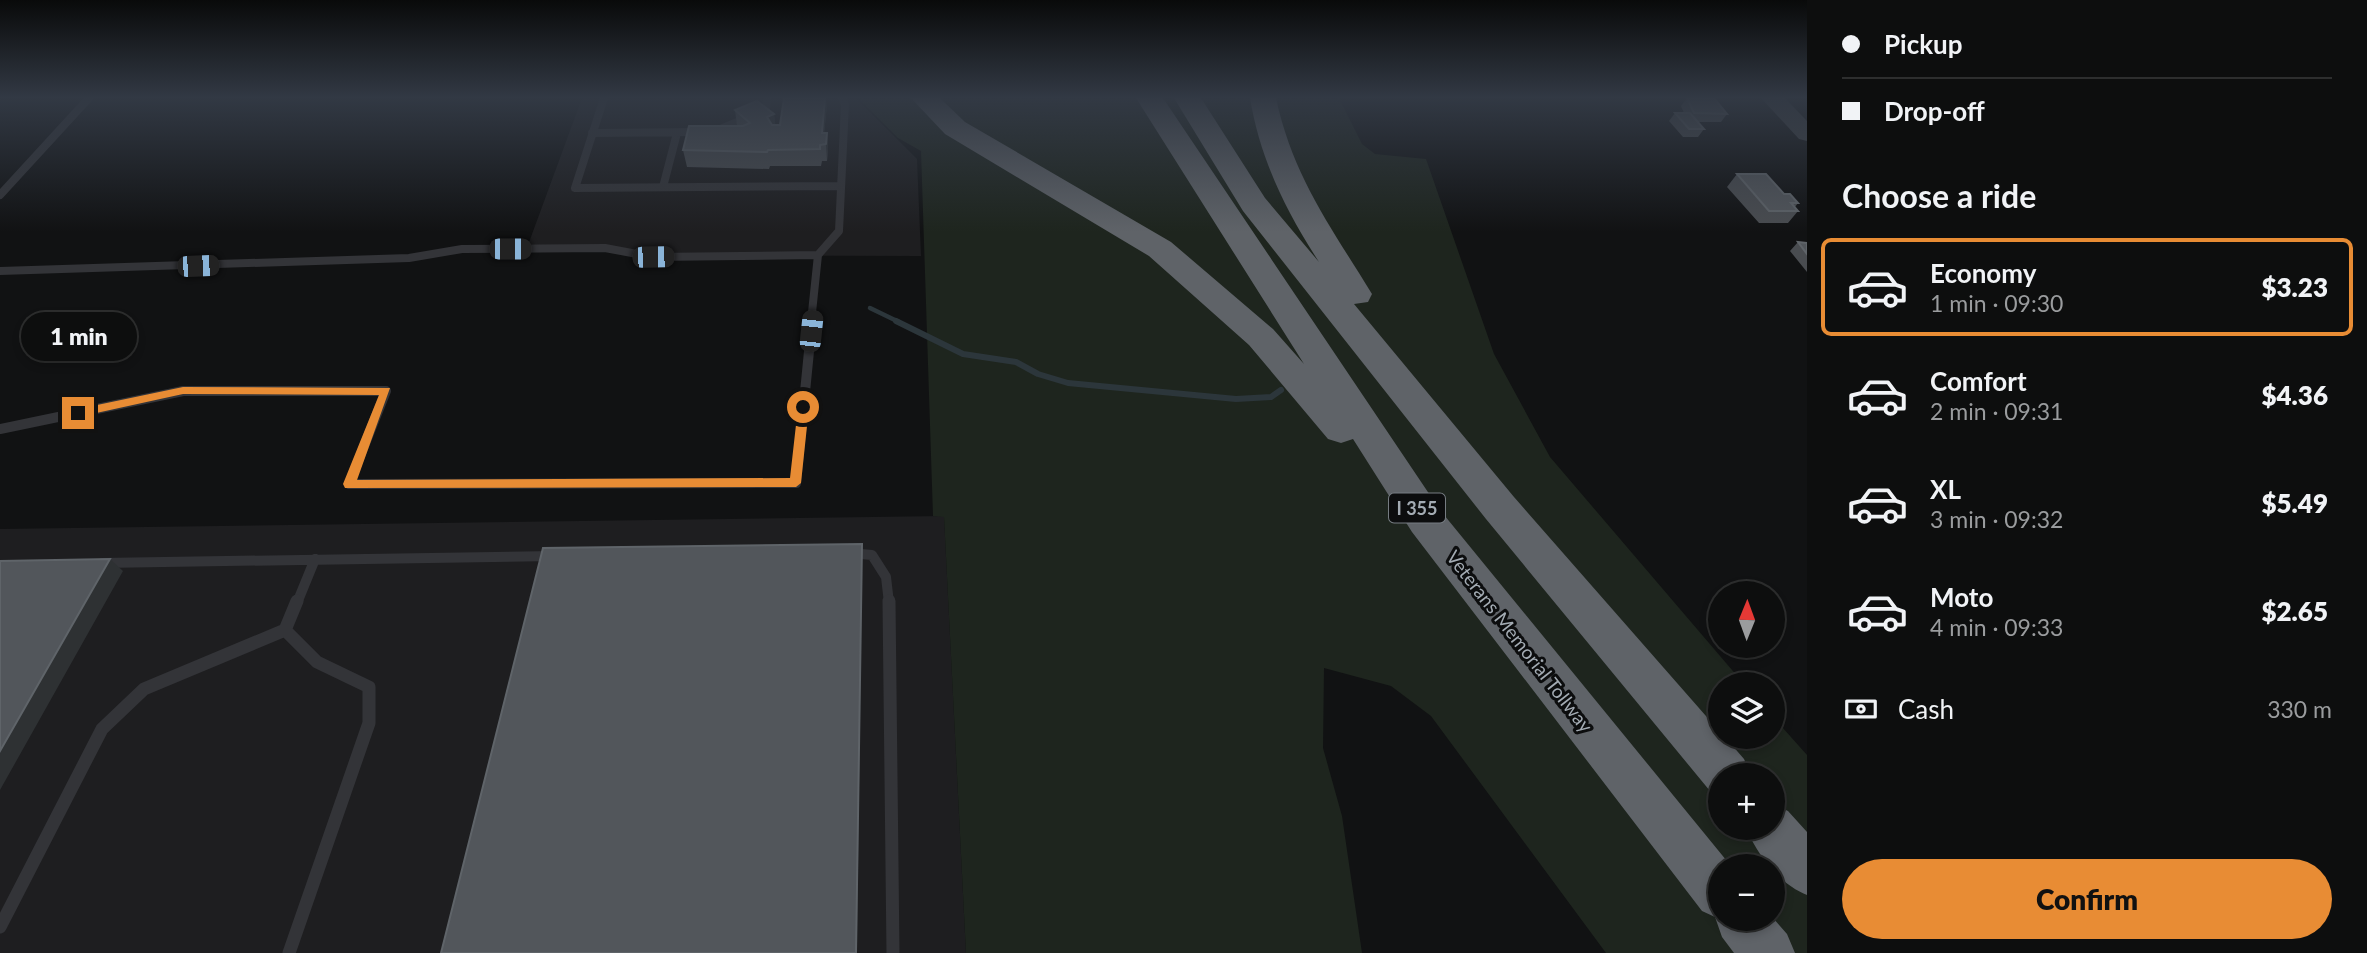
<!DOCTYPE html>
<html lang="en">
<head>
<meta charset="utf-8">
<style>
	:root { --surface:#0d0e0e; --page:#1b1c1c; --text:#f1f3f6; --muted:#9a9c9e; --line:#2d2e2e; --accent:#e88c34 }
	body { margin:0; font-family:Lato,sans-serif; background:var(--page); color:var(--text); height:100vh; display:flex; flex-direction:column; font-size:26px; white-space:nowrap }
	* { box-sizing:border-box; margin:0 }
	p { font-size:23px; color:var(--muted) }
	.icon { flex:none; width:38px; height:38px; fill:none; stroke:currentColor; stroke-width:2; stroke-linecap:round; stroke-linejoin:round }
	.map { position:relative; flex:1; overflow:hidden }
	.details { display:flex; flex-direction:column; background:var(--surface); width:560px }
	.details>* { flex:none }
	.top-card { display:grid; align-content:center; height:154px; padding:0 35px; background:var(--surface) }
	.needle { width:46px; rotate:1deg }
	.controls { position:absolute; left:1708px; top:581px; display:grid; gap:14px }
	.controls a { display:grid; place-items:center; width:77px; height:77px; border-radius:50%; background:var(--surface); box-shadow:0 4px 10px #0003,0 0 0 2px var(--line); font-size:35px }
	.end { position:absolute; width:32px; height:32px; margin:-16px; border:9px solid #e88c34; background:#111; box-shadow:0 0 0 4px #111 }
	.from { border-radius:50% }
	.bubble { position:absolute; height:49px; border-radius:24px; background:var(--surface); box-shadow:0 4px 10px #0003,0 0 0 2px var(--line); font-size:23px; font-weight:800; line-height:49px; text-align:center }
	.car { position:absolute; width:21px; height:42px; margin:-21px -10px; border-radius:9px; box-shadow:0 0 5px 2px #0007; background:linear-gradient(#222 24%,#8ab4d8 0 40%,#222 0 76%,#8ab4d8 0 86%,#222 0) }
	.top-card b { display:flex; align-items:center; gap:24px; height:66px; font-size:26px }
	.top-card b+b { border-top:2px solid var(--line) }
	.top-card i { width:18px; height:18px; background:var(--text) }
	ul { padding:0; list-style:none }
	li { display:flex; align-items:center; gap:21px; height:98px; margin:0 14px 10px; padding:0 21px; border:4px solid transparent; border-radius:10px }
	li div { flex:1 }
	li b { display:block; font-size:26px }
	li em { font-style:normal; font-weight:800 }
	li.current { border-color:var(--accent) }
	li>.icon { width:63px; height:63px; stroke-width:1.5 }
	h2 { padding:0 35px; font-size:32px; line-height:84px }
	.pay { display:flex; align-items:center; gap:18px; height:77px; padding:0 35px; font-size:26px }
	.pay p { margin-inline-start:auto }
	.cta { display:flex; gap:14px; margin-top:auto; padding:14px 35px }
	.cta a { flex:1; height:80px; border-radius:42px; background:var(--accent); color:#111; font-size:28px; font-weight:800; line-height:80px; text-align:center }
	main { display:flex; flex:1; min-height:0 }
	.map>svg:first-child { display:block }
	.built { fill:#1e1e20 }
	.green { fill:#1e251e; fill-rule:evenodd }
	.lines { fill:none; stroke-linecap:round; stroke-linejoin:round }
	.stream-far1 { stroke:#2c363b; stroke-width:4.5 }
	.stream { stroke:#2c363b; stroke-width:6 }
	.lane-far2 { stroke:#333438; stroke-width:8 }
	.lane-far1 { stroke:#333438; stroke-width:10 }
	.lane { stroke:#333438; stroke-width:13 }
	.secondary { fill:#414448; fill-rule:evenodd }
	.highway { fill:#5f6368; fill-rule:evenodd }
	.wall { fill:#494c50 }
	.shaded-wall { fill:#2e3133 }
	.building { fill:#52565b; stroke:#5f6469; stroke-width:2 }
	.route { fill:#e88c34 }
	.labels { text-anchor:middle; dominant-baseline:central; stroke-width:6; stroke-linejoin:round; paint-order:stroke }
	.shield { fill:#0c0d0e; stroke:#767c82; stroke-width:2 }
	.shield-label { font-size:18px; font-weight:bold; fill:#a3abb3 }
	.street-label { font-size:19px; fill:#a3abb3; stroke:#0c0d0e }
</style>
</head>
<body>
<main>
<div class="map">
<svg width="1807" height="953" viewBox="0 0 1807 953">
	<rect width="100%" height="100%" fill="#111213"/>
	<path class="built" d="M 582,98 L 856,98 L 917,159 L 921,256 L 654,255 L 528,245 Z
		M 944,516 L 966,953 L 0,953 L 0,529 Z"/>
	<path class="green" d="M 858,98 L 1339,98 L 1362,144 L 1375,154 L 1426,159 L 1494,354 L 1550,457 L 1744,684 L 1720,684 L 1720,737 L 1773,737 L 1773,717 L 1807,755 L 1807,953 L 1606,953 L 1431,716 L 1391,686 L 1324,668 L 1323,748 L 1342,816 L 1362,953 L 966,953 L 944,517 L 933,516 L 921,151 L 898,138 ZM 1720,775 L 1773,775 L 1773,828 L 1720,828 ZM 1720,866 L 1773,866 L 1773,919 L 1720,919 Z"/>
	<g class="lines">
		<path class="stream-far1" d="M 870,308 L 899,322"/>
		<path class="stream" d="M 896,321 L 963,354 L 1016,362 L 1038,374 L 1068,383 L 1236,399 L 1271,397 L 1281,390"/>
		<path class="lane-far2" d="M 604,98 L 575,188 L 841,186
			M 718,130 L 766,110 L 767,98
			M 592,133 L 699,132
			M 663,187 L 677,133
			M 0,195 L 89,98
			M 0,271 L 409,258 L 462,249 L 605,248 L 653,257 L 818,255
			M 811,322 L 818,255 L 839,231 L 845,104 L 842,98"/>
		<path class="lane-far1" d="M 0,429 L 183,391 L 386,391 L 349,484 L 796,483 L 812,321
			M 850,553 L 872,555 L 886,577 L 889,603
			M 102,563 L 554,556
			M 297,603 L 315,559"/>
		<path class="lane" d="M 889,601 L 893,953
			M 285,630 L 317,662 L 369,687 L 369,723 L 289,953
			M 0,927 L 102,729 L 144,689 L 285,630 L 297,601"/>
		<path class="secondary" d="M 1761,98 L 1785,98 L 1807,121 L 1807,141 L 1799,139 Z"/>
		<path class="highway" d="M 911,98 L 940,98 L 965,122 L 1171,242 L 1273,329 L 1304,364 L 1136,98 L 1163,98 L 1440,510 L 1731,866 L 1720,866 L 1720,919 L 1773,918 L 1787,934 L 1795,953 L 1734,953 L 1722,937 L 1715,917 L 1702,911 L 1412,532 L 1353,439 L 1341,443 L 1328,439 L 1249,345 L 1149,256 L 945,134 Z
			M 1174,98 L 1201,98 L 1265,198 L 1319,262 C 1286,211 1260,159 1250,98 L 1276,98 C 1293,177 1331,227 1372,294 L 1368,302 L 1354,304 L 1514,497 L 1720,732 L 1720,737 L 1725,737 L 1744,759 L 1751,775 L 1720,775 L 1720,796 L 1710,791 L 1486,519 L 1243,211 Z
			M 1773,804 L 1788,811 L 1807,832 L 1807,895 C 1779,884 1758,856 1746,828 L 1773,828 Z"/>
	</g>
	<path class="wall" d="M 1687,98 L 1727,114 L 1721,122 L 1698,122 L 1704,129 L 1698,137 L 1683,137 L 1669,121 L 1675,113 L 1684,113 L 1681,106 Z
		M 827,105 L 824,133 L 827,133 L 828,149 L 827,161 L 822,161 L 821,166 L 770,166 L 769,169 L 687,167 L 683,150 L 737,126 L 735,110 L 774,114 L 775,125 L 780,125 Z
		M 1737,174 L 1784,194 L 1798,203 L 1795,207 L 1798,211 L 1788,223 L 1759,223 L 1727,187 Z
		M 1798,242 L 1807,243 L 1807,272 L 1790,251 Z"/>
	<path class="shaded-wall" d="M 825,98 L 826,98 L 827,105 L 823,144 L 822,133 Z
		M 774,114 L 776,130 L 767,117 Z
		M 827,133 L 828,149 L 827,161 L 826,144 Z
		M 862,544 L 857,953 L 856,953 Z
		M 110,559 L 123,571 L 0,790 L 0,751 Z"/>
	<path class="building" d="M 784,98 L 825,98 L 822,133 L 827,133 L 826,144 L 820,145 L 820,149 L 768,150 L 767,152 L 683,150 L 689,126 L 743,126 L 750,123 L 735,110 L 757,101 L 774,114 L 767,117 L 772,125 L 780,125 Z
		M 1687,98 L 1714,98 L 1727,114 L 1694,113 Z
		M 1675,113 L 1690,113 L 1704,129 L 1689,129 Z
		M 1737,174 L 1766,174 L 1784,194 L 1790,194 L 1798,203 L 1791,203 L 1798,211 L 1769,211 Z
		M 1798,242 L 1807,243 L 1807,254 Z
		M 862,544 L 856,953 L 441,953 L 543,548 Z
		M 110,559 L 0,751 L 0,561 Z"/>
	<linearGradient id="sky" x2="0" y2="1"><stop stop-color="#090a0a"/><stop offset="0.42" stop-color="#323944"/><stop offset="1" stop-color="#323944" stop-opacity="0"/></linearGradient>
	<rect width="1807" height="232" fill="url(#sky)"/>
	<path class="route" d="M 183,387 L 390,388 L 357,480 L 790,478 L 798,407 L 803,403 L 809,407 L 801,483 L 796,487 L 345,488 L 343,484 L 379,395 L 183,394 L 78,417 L 73,413 L 78,409 Z"/>
	<g class="labels">
		<rect class="shield" x="1389" y="493.5" width="56" height="29" rx="5"/>
		<g class="shield-label">
			<text x="1417" y="508">I 355</text>
		</g>
		<g class="street-label">
			<text transform="translate(1520 641) rotate(52)">Veterans Memorial Tollway</text>
		</g>
	</g>
</svg>
<div class="controls">
<a><svg class="needle" viewBox="-14 -14 28 28"><path d="M0-13l5 13h-10z" fill="#e53935"/><path d="M0 13l5-13h-10z" fill="#9a9c9e"/></svg></a>
<a><svg class="icon" aria-label="layers" viewBox="0 0 24 24"><path d="M12 4l9 5-9 5-9-5zM3 14l9 5 9-5"/></svg></a>
<a>+</a>
<a>−</a>
</div>
<i class="end from" style="left:803px;top:407px"></i>
<i class="end" style="left:78px;top:413px"></i>
<div class="bubble" style="left:21px;top:312px;width:116px">1 min</div>
<i class="car" style="left:510px;top:249px;rotate:90deg"></i>
<i class="car" style="left:653px;top:257px;rotate:89deg"></i>
<i class="car" style="left:198px;top:266px;rotate:88deg"></i>
<i class="car" style="left:811px;top:331px;rotate:6deg"></i>
</div>
<section class="details">
<div class="top-card">
<b><i class="from"></i>Pickup</b>
<b><i></i>Drop-off</b>
</div>
<h2>Choose a ride</h2>
<ul>
<li class="current"><svg class="icon" aria-label="car" viewBox="0 0 24 24"><path d="M5 17H2v-5l4-1 3-4h7l3 4 3 1v5h-3M9 17h6M6 11h13"/><circle cx="7" cy="17" r="2"/><circle cx="17" cy="17" r="2"/></svg><div><b>Economy</b><p>1 min · 09:30</p></div><em>$3.23</em></li>
<li><svg class="icon" aria-label="car" viewBox="0 0 24 24"><path d="M5 17H2v-5l4-1 3-4h7l3 4 3 1v5h-3M9 17h6M6 11h13"/><circle cx="7" cy="17" r="2"/><circle cx="17" cy="17" r="2"/></svg><div><b>Comfort</b><p>2 min · 09:31</p></div><em>$4.36</em></li>
<li><svg class="icon" aria-label="car" viewBox="0 0 24 24"><path d="M5 17H2v-5l4-1 3-4h7l3 4 3 1v5h-3M9 17h6M6 11h13"/><circle cx="7" cy="17" r="2"/><circle cx="17" cy="17" r="2"/></svg><div><b>XL</b><p>3 min · 09:32</p></div><em>$5.49</em></li>
<li><svg class="icon" aria-label="car" viewBox="0 0 24 24"><path d="M5 17H2v-5l4-1 3-4h7l3 4 3 1v5h-3M9 17h6M6 11h13"/><circle cx="7" cy="17" r="2"/><circle cx="17" cy="17" r="2"/></svg><div><b>Moto</b><p>4 min · 09:33</p></div><em>$2.65</em></li>
</ul>
<div class="pay"><svg class="icon" aria-label="cash" viewBox="0 0 24 24"><path d="M3 7h18v10H3z"/><circle cx="12" cy="12" r="2"/></svg>Cash<p>330 m</p></div>
<div class="cta"><a>Confirm</a></div>
</section>
</main>
</body>
</html>
